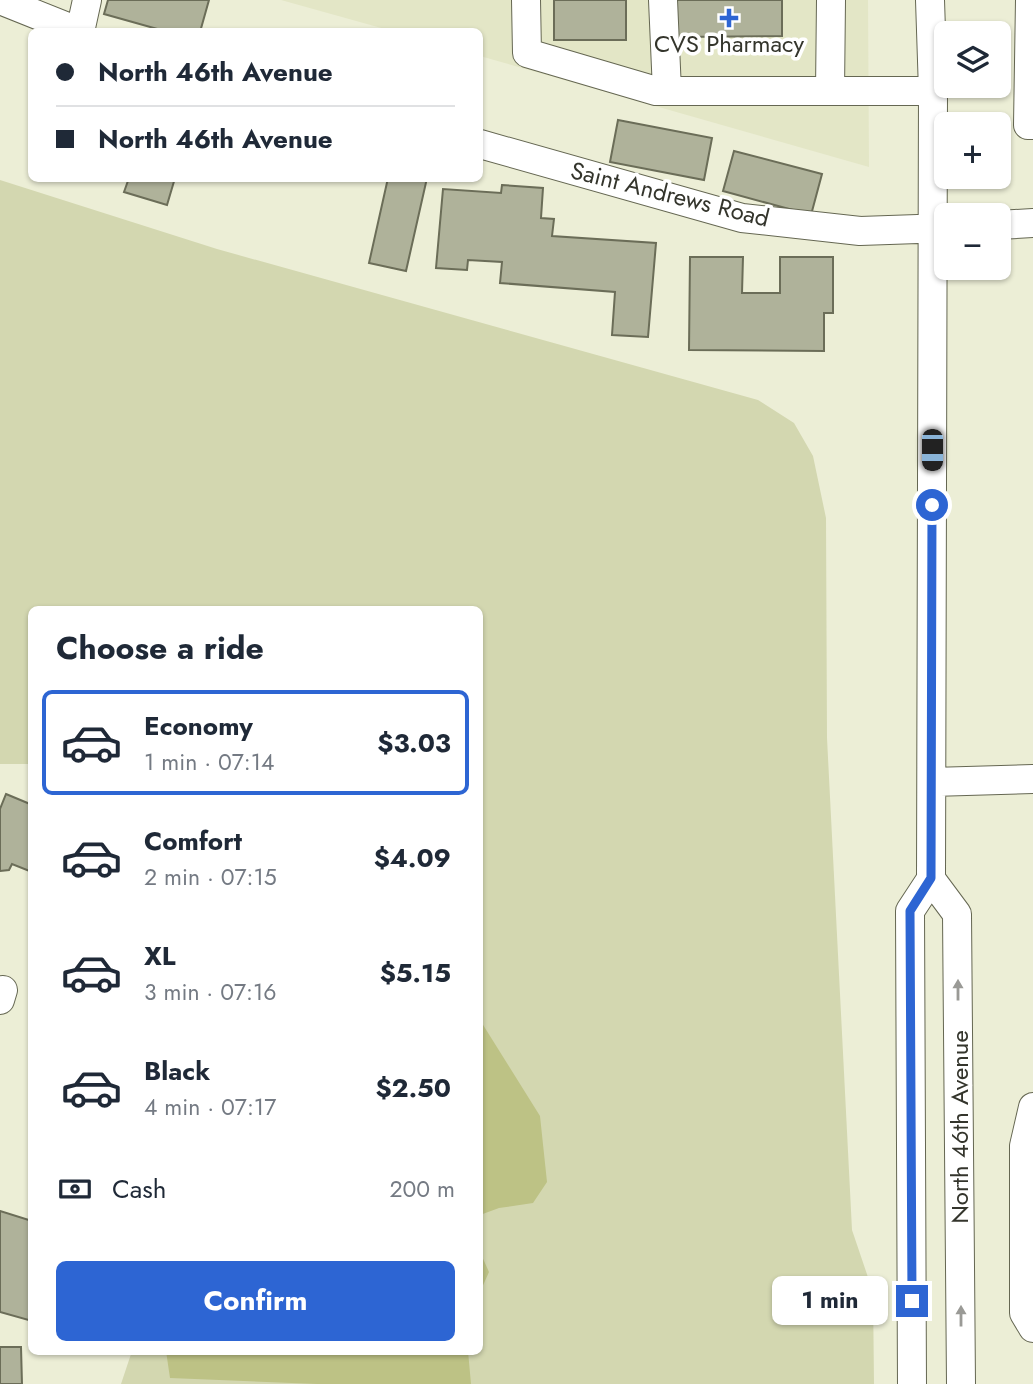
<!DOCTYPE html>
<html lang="en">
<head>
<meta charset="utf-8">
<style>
	:root { --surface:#fff; --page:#f2f2f3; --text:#1f2937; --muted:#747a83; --line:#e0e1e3; --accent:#2d65d3 }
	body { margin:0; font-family:Jost,sans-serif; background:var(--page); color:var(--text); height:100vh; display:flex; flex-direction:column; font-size:26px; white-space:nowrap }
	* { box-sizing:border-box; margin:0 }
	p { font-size:23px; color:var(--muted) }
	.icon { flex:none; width:38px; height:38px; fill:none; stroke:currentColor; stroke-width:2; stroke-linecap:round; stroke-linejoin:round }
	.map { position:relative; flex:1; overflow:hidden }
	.panel { position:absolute; left:28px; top:606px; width:455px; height:749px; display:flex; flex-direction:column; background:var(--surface); border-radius:10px; box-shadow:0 2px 5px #0004 }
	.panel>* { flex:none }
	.guide { position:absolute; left:28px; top:28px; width:455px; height:154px; border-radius:10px; box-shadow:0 2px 5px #0004; display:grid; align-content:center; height:154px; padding:0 28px; background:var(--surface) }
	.buttons { position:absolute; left:934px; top:21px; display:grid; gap:14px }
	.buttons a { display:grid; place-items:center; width:77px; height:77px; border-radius:10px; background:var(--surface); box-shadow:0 2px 5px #0004; font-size:35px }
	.end { position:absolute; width:32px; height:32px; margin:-16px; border:9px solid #2d65d3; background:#fff; box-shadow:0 0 0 4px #fff }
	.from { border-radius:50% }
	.bubble { position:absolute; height:49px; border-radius:10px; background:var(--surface); box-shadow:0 2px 5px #0004; font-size:23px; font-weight:700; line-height:49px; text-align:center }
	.car { position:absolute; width:21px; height:42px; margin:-21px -10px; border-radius:9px; box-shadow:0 0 5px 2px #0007; background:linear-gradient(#222 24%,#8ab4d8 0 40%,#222 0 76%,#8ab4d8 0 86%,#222 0) }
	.guide b { display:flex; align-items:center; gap:24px; height:66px; font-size:26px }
	.guide b+b { border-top:2px solid var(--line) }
	.guide i { width:18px; height:18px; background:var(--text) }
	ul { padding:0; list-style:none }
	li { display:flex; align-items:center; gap:21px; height:105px; margin:0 14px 10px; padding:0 14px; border:4px solid transparent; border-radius:10px }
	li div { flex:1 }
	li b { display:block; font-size:26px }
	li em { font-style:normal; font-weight:700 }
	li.on { border-color:var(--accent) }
	li>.icon { width:63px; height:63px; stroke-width:1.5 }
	h2 { padding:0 28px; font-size:32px; line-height:84px }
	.pay { display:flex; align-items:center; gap:18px; height:77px; padding:0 28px; font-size:26px }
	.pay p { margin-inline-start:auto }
	.button { display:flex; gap:14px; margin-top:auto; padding:14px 28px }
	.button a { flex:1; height:80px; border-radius:10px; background:var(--accent); color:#fff; font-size:28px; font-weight:700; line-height:80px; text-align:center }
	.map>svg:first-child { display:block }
	.built { fill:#e3e6c6 }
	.green { fill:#d3d7b0 }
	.water { fill:#bdc285 }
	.building { fill:#afb29a; stroke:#6b6d58; stroke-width:2 }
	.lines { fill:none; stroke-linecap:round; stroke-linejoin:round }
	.minor-casing { stroke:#656752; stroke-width:30 }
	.minor { stroke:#fff; stroke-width:28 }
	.oneway { fill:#9a9a96 }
	.route { stroke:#2d65d3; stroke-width:9 }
	.poi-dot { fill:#2d65d3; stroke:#fff; stroke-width:2.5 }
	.labels { text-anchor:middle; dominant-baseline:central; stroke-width:7; stroke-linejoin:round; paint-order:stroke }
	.poi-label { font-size:24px; fill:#34352c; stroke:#fff }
	.street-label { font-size:24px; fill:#34352c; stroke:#fff }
</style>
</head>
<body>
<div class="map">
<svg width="1033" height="1384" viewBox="0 0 1033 1384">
	<rect width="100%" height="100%" fill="#eceed6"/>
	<path class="built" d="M 281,0 L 868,0 L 869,167 L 480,56 L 480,32 L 392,31 Z"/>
	<path class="green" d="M 0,180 L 217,249 L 758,400 L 794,423 L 813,456 L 826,518 L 827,738 L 852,1230 L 873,1292 L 874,1384 L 121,1384 L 132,1351 L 480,1351 L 480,609 L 32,609 L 31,764 L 0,764 Z"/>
	<path class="water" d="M 480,1020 L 540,1116 L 547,1182 L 533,1203 L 499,1208 L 480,1215 Z
		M 480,1252 L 489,1272 L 480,1292 Z
		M 166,1351 L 468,1351 L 471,1384 L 317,1384 L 170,1378 Z"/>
	<path class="building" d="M 108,0 L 209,0 L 200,32 L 168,32 L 104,14 Z
		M 554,0 L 626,0 L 626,40 L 554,40 Z
		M 677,0 L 782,0 L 782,36 L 677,37 Z
		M 618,120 L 712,138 L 704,180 L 610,162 Z
		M 734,151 L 822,174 L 811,215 L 723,191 Z
		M 129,178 L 175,178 L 167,205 L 124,192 Z
		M 388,178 L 427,178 L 406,271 L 369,263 Z
		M 502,185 L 543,188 L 541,218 L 554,219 L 552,236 L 656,243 L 648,337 L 612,335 L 615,292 L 500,283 L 502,262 L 468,260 L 467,270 L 436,268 L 443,189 L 501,193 Z
		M 690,257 L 743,257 L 742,293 L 780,293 L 780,257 L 833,257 L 833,313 L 824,313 L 824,351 L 689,350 Z
		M 6,794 L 30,804 L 32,872 L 12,864 L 9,870 L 0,871 L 0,809 Z
		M 0,1211 L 32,1221 L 32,1321 L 0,1312 Z
		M 0,1347 L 21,1347 L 22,1384 L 0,1384 Z"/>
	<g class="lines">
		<g class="minor-casing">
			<path id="minor" d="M 0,0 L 80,32
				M 526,0 L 527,53 L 656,91 L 933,91
				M 663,0 L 667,91
				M 1030,0 L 1028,125 L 1033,125
				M 80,32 L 87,0
				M 830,91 L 831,0
				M 480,144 L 742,218 L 860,231 L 947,228
				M 999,225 L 1033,223
				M 932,782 L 1033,779
				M 931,879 L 957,914 L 961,1384
				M 0,1000 L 3,990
				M 1033,1107 L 1024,1146 L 1024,1313 L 1033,1328
				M 912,1384 L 910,911 L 931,879 L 933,91 L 930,0"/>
		</g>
		<use href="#minor" class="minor"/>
	</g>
	<defs><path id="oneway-solid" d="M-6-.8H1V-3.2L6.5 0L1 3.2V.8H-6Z" transform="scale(1.75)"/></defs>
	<g class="oneway">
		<use href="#oneway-solid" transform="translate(958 990) rotate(-90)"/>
		<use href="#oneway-solid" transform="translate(961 1316) rotate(-90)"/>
	</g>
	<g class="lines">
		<path class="route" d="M 912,1301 L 910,911 L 931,878 L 932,505"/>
	</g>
	<path class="poi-dot" d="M725.5 7.5h7v7h7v7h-7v7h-7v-7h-7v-7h7z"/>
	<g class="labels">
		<g class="poi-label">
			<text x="729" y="43">CVS Pharmacy</text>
		</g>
		<g class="street-label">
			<text transform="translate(670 194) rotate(14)">Saint Andrews Road</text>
			<text transform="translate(959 1127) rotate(-90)">North 46th Avenue</text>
		</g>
	</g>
</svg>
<div class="buttons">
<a><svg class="icon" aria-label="layers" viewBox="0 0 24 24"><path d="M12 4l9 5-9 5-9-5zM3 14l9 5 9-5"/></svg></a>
<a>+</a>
<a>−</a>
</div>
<i class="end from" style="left:932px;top:505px"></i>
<i class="end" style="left:912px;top:1301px"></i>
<div class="bubble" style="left:772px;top:1276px;width:116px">1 min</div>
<i class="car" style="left:932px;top:450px;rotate:180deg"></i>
<div class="guide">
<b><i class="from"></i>North 46th Avenue</b>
<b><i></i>North 46th Avenue</b>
</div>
<section class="panel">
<h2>Choose a ride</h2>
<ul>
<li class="on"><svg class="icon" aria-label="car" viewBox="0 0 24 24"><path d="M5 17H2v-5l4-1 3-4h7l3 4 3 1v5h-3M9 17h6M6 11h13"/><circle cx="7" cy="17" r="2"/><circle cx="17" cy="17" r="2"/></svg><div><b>Economy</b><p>1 min · 07:14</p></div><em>$3.03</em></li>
<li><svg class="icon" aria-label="car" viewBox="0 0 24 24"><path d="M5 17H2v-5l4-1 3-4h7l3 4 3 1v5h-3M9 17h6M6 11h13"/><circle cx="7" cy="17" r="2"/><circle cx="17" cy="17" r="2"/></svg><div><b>Comfort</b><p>2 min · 07:15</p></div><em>$4.09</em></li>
<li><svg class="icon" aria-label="car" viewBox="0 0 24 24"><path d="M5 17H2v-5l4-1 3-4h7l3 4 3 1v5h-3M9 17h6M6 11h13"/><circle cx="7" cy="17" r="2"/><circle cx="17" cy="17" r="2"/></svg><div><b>XL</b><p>3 min · 07:16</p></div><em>$5.15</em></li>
<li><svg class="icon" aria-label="car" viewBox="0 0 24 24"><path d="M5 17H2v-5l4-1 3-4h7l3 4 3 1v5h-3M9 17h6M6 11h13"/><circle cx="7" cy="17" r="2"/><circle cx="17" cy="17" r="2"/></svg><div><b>Black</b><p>4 min · 07:17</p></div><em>$2.50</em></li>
</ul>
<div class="pay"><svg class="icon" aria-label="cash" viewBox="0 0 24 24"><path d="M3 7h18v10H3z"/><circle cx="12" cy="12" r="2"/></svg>Cash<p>200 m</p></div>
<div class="button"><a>Confirm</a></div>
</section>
</div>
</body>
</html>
